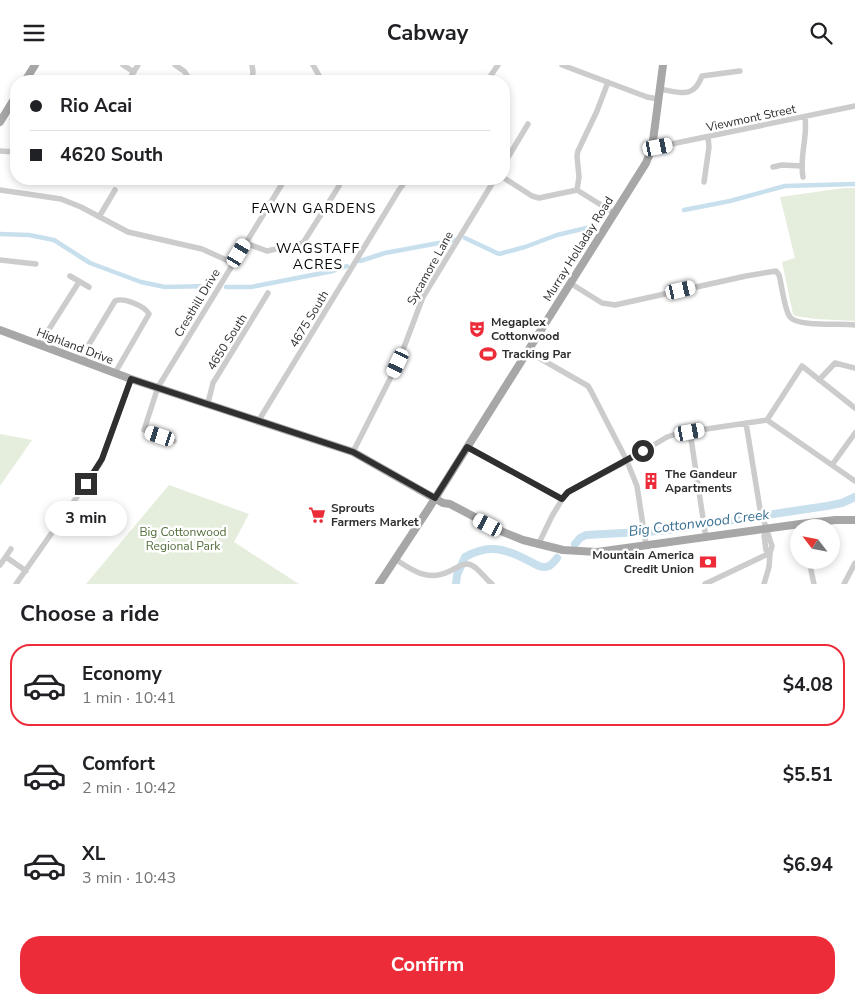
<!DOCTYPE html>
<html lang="en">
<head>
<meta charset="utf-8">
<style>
	:root { --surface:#fff; --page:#f2f2f2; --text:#202124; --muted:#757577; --line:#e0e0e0; --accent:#ec2c38 }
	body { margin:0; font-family:"Nunito Sans",sans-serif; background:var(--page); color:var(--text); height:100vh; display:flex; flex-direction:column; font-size:19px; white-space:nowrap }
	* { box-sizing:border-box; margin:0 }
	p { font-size:16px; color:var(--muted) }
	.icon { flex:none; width:28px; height:28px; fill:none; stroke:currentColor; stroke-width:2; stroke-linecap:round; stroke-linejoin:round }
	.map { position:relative; height:519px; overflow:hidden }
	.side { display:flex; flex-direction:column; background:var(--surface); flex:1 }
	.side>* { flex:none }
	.guide { position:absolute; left:10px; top:10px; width:500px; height:110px; border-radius:20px; box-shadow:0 2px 8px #0003; display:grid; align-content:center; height:110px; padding:0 20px; background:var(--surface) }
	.needle { width:32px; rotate:302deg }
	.tools { position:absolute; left:790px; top:454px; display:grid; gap:10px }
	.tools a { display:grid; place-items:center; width:50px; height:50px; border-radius:50%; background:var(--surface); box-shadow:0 2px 8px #0003; font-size:25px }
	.end { position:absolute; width:22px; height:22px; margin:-11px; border:6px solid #2f2f2f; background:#fff; box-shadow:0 0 0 2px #fff }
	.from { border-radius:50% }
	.bubble { position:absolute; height:35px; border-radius:18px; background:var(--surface); box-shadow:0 2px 8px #0003; font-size:16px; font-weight:700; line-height:35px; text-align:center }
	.car { position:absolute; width:15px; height:30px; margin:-15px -8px; border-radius:6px; box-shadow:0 0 4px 1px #0007; background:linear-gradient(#fff 24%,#345 0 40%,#fff 0 76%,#345 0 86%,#fff 0) }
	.guide b { display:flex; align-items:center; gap:18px; height:48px; font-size:19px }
	.guide b+b { border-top:1px solid var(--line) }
	.guide i { width:12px; height:12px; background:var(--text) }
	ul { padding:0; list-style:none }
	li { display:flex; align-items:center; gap:15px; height:82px; margin:0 10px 8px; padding:0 10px; border:2px solid transparent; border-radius:20px }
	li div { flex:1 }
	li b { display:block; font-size:19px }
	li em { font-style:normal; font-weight:700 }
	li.selected { border-color:var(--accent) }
	li>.icon { width:45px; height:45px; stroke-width:1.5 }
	h2 { padding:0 20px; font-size:22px; line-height:60px }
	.action { display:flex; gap:10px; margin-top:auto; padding:10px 20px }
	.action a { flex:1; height:58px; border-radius:20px; background:var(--accent); color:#fff; font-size:20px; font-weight:700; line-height:58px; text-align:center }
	header { display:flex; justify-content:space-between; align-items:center; height:65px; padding:0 20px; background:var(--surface); font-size:22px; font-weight:700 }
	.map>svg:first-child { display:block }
	.green { fill:#e5eddd }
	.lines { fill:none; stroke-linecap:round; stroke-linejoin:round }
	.canal { stroke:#c8dfed; stroke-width:4.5 }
	.river { stroke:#c8dfed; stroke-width:8 }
	.minor { stroke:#ccc; stroke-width:5.5 }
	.major { stroke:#a7a7a7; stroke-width:8 }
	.route { stroke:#2f2f2f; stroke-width:6 }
	.labels { text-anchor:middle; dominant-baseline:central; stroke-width:5; stroke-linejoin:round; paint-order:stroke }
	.street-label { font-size:12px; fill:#2f2f2f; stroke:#fff }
	.poi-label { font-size:12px; font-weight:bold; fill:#2f2f2f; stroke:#fff; text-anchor:start }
	.park-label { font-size:12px; fill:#526d3b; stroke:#fff }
	.neighbourhood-label { font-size:14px; letter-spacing:1px; fill:#000; stroke:#fff }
	.water-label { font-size:14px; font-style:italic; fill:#3a7195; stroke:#fff }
</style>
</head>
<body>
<header><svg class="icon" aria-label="menu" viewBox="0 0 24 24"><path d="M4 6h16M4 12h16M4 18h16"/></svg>Cabway<svg class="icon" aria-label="search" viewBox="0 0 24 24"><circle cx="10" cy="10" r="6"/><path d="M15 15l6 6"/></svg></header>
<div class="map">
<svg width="855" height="519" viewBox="0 0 855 519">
	<rect width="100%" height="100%" fill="#fff"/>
	<path class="green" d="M 844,123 L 855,123 L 855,256 L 816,254 L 795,251 L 793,249 L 782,197 L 795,193 L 780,132 Z
		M 0,369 L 32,375 L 0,421 Z
		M 169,420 L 249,449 L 234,477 L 299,519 L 86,519 Z"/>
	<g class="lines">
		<path class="canal" d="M 684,145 L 730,136 L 785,121 L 855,119
			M 0,169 L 29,170 L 54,175 L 90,198 L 141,217 L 165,222 L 210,221
			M 465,173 L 499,189 L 525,182 L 557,170 L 595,161
			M 360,196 L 385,188 L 455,175
			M 226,222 L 251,222 L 333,206 L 347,201"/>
		<path class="river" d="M 575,479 L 580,473 L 586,470 L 660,466 L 827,441 L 842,438 L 855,432
			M 456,519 L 457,510 L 465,492 C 489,478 506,484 529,496 C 534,498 538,502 544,502 C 550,502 553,498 557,493"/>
		<path class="minor" d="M 123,0 L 134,7
			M 175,0 L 184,6 L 191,16
			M 313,0 L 322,16
			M 562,0 L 647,32 L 658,34
			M 128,16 L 138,0
			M 231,16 L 252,16 L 253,7 L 252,0
			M 487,16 L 498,0
			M 659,24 C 680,27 693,35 702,11 L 740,6
			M 652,83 L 855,41
			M 0,86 L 16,87
			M 504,99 L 528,59
			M 773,102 L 782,100 L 802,101
			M 803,112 C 799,92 808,72 805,52
			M 504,113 L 532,131 L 539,133 L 577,125 L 614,148
			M 704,117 L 709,82 L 708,72
			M 0,125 L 61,134 L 81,142 L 128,167 L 202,184 L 233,198
			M 577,125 L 579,112 L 577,91 L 578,86 L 597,46 L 608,17
			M 99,152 L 115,125
			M 245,178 L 267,186 L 303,178 L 339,121 L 341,114
			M 0,195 L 36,199
			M 70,211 L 89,222
			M 570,218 L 602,238 L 615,240 L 746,211 L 776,206 L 779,210 C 782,220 784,244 790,252 C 797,262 841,258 855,260
			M 39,280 L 79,217
			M 527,286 L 588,321 L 591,326 L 626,394 L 637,421 L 646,480
			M 83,296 L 87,290 L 88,281 L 115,236 C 123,232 145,241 149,249 L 115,308
			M 819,315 L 835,298 L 855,303
			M 208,338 L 213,318 L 268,228
			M 259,355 L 399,125 L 407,114
			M 767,355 L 802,301 L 855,343
			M 746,358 L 760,444 L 772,481 L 770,488 L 769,502 L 764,519
			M 690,367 L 706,473
			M 174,376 L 144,365 L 158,322 L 285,114
			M 467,382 L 562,434
			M 353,387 L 398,298 L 423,232 L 495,114
			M 832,400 L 855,368
			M 767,464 L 764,471 L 766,485 L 770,488
			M 538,480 L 552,451 L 566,428 L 627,396 L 667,372 L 679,368 L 767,355 L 855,416
			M 6,492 L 26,506
			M 395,494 C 413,506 428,517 450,506 C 455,504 462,498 468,499 C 477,500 485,514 492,519
			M 0,500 L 11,484
			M 811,505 L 814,519
			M 16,519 L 100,399 L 131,314
			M 705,519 L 770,488
			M 844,519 L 855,498"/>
		<path class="major" d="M 25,16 L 35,0
			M 0,57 L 16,31
			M 0,265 L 131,314 L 353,387 L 443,438 L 450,439 L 503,467 L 523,475 L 563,485 L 597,487 L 800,459 L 835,455 L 855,455
			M 379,519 L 429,443 L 646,98 L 652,83 L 663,0"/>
	</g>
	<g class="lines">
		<path class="route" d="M 86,419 L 102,394 L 131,314 L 353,387 L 435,433 L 467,382 L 562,434 L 568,427 L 643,386"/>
	</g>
	<defs>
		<g id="theatre-bare" transform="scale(1.35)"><path d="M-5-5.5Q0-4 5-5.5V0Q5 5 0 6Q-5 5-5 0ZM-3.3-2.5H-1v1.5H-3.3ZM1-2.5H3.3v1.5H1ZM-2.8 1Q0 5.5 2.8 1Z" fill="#ec2c38" stroke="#fff" stroke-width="2.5" paint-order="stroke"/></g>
		<g id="stadium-bare" transform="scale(1.35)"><path d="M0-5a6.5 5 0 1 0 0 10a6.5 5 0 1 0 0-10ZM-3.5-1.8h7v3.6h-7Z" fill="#ec2c38" stroke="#fff" stroke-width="2.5" paint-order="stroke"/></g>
		<g id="building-bare" transform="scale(1.35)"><path d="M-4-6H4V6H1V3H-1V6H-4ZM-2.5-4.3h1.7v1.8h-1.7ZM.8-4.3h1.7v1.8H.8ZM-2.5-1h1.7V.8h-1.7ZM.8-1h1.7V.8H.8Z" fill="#ec2c38" stroke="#fff" stroke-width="2.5" paint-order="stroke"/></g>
		<g id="supermarket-bare" transform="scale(1.35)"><path d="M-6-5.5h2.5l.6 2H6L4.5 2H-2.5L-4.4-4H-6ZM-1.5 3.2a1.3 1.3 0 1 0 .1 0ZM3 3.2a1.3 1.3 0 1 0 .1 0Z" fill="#ec2c38" stroke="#fff" stroke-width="2.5" paint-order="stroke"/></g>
		<g id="bank-bare" transform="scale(1.35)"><path d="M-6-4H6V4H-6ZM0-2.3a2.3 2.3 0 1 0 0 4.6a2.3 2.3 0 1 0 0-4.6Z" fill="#ec2c38" stroke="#fff" stroke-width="2.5" paint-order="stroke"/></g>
	</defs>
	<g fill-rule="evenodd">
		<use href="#theatre-bare" x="477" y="264"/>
		<use href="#stadium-bare" x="488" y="289"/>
		<use href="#building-bare" x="651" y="416"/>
		<use href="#supermarket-bare" x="317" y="450"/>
		<use href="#bank-bare" x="708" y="497"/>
	</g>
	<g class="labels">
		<g class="street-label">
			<text transform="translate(751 53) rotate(-12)">Viewmont Street</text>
			<text transform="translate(578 184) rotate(-58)">Murray Holladay Road</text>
			<text transform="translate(430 203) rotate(-61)">Sycamore Lane</text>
			<text transform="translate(197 238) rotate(-59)">Cresthill Drive</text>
			<text transform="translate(309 254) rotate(-59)">4675 South</text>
			<text transform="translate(227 277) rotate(-58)">4650 South</text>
			<text transform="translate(75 281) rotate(21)">Highland Drive</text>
		</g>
		<g class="poi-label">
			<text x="491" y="257">Megaplex<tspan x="491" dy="14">Cottonwood</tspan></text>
			<text x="502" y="289">Tracking Par</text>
			<text x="665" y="409">The Gandeur<tspan x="665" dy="14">Apartments</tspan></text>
			<text x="331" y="443">Sprouts<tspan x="331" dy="14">Farmers Market</tspan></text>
			<text x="694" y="490" text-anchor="end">Mountain America<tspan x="694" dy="14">Credit Union</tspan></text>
		</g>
		<g class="park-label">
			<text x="183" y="467">Big Cottonwood<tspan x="183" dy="14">Regional Park</tspan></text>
		</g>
		<g class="neighbourhood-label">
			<text x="314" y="143">FAWN GARDENS</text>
			<text x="318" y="183">WAGSTAFF<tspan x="318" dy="16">ACRES</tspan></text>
		</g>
		<g class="water-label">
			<text transform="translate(699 458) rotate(-7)">Big Cottonwood Creek</text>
		</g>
	</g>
</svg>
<div class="tools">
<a><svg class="needle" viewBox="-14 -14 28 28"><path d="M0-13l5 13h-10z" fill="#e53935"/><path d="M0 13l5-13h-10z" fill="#757577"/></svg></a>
</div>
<i class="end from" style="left:643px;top:386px"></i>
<i class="end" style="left:86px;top:419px"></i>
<div class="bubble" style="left:45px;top:436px;width:82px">3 min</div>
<i class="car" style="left:658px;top:82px;rotate:79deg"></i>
<i class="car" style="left:239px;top:188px;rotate:31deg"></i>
<i class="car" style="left:681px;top:225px;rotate:77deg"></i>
<i class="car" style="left:398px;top:298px;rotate:205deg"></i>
<i class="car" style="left:690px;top:367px;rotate:80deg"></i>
<i class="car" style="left:160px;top:371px;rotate:288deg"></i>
<i class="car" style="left:488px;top:460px;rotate:297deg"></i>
<div class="guide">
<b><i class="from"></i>Rio Acai</b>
<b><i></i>4620 South</b>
</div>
</div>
<section class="side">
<h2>Choose a ride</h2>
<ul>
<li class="selected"><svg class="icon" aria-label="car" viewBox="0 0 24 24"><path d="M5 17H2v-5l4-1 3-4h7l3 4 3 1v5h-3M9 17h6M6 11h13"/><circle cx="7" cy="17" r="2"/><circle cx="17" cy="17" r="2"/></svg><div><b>Economy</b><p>1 min · 10:41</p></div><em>$4.08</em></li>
<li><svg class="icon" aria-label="car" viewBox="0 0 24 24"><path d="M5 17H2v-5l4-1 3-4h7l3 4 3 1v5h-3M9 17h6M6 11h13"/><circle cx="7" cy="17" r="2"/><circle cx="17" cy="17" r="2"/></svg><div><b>Comfort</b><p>2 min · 10:42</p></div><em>$5.51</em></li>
<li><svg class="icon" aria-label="car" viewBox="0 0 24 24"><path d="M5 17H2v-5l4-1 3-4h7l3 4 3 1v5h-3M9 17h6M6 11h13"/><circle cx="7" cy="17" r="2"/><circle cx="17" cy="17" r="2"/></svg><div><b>XL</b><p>3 min · 10:43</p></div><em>$6.94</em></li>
</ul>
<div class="action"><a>Confirm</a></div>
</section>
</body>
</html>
